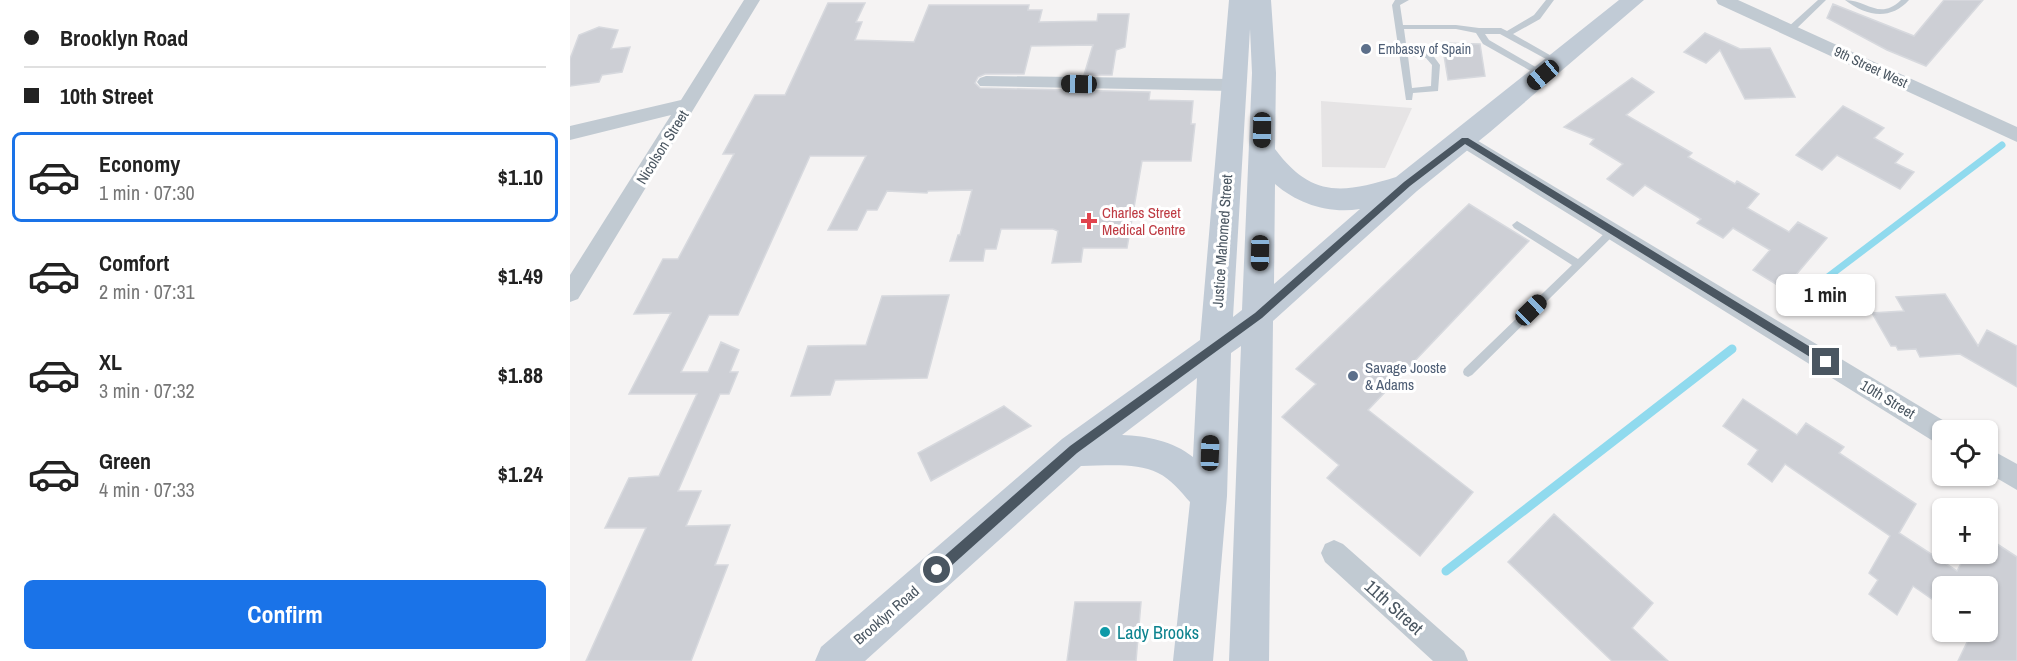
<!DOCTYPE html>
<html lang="en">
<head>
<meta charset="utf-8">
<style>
	:root { --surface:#fff; --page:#f2f2f2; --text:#222; --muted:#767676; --line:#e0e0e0; --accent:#1a73e8 }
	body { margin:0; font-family:"Archivo Narrow",sans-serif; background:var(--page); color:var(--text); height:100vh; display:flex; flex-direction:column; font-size:22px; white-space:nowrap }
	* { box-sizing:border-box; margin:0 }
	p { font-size:20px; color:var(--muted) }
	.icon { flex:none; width:33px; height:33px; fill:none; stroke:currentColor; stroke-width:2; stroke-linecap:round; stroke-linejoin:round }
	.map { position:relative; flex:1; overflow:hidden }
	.side { display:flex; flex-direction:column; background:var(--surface); width:570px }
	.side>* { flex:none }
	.banner { display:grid; align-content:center; height:132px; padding:0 24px; background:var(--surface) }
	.buttons { position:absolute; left:1362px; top:420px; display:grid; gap:12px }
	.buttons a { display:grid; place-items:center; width:66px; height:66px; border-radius:9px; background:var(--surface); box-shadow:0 2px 4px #0004; font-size:30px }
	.end { position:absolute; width:27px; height:27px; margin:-14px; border:8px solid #4a5661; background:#fff; box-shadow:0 0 0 3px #fff }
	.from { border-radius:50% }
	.bubble { position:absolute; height:42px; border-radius:9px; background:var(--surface); box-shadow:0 2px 4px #0004; font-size:20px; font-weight:700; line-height:42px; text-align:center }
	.car { position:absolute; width:18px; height:36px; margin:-18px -9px; border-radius:8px; box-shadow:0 0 4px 2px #0007; background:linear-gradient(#222 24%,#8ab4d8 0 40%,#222 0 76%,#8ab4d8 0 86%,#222 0) }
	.banner b { display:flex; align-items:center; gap:21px; height:57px; font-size:22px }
	.banner b+b { border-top:2px solid var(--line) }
	.banner i { width:15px; height:15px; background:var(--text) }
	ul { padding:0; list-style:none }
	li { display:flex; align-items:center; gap:18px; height:90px; margin:0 12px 9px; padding:0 12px; border:3px solid transparent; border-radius:9px }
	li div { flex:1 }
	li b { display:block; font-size:22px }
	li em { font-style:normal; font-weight:700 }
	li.active { border-color:var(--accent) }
	li>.icon { width:54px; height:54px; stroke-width:1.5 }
	.action { display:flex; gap:12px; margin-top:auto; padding:12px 24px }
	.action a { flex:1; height:69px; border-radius:9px; background:var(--accent); color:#fff; font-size:24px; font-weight:700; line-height:69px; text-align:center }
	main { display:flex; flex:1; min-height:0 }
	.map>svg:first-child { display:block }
	.education { fill:#e6e4e5 }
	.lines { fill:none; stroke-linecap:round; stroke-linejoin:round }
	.stream-far1 { stroke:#90daee; stroke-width:7 }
	.stream { stroke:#90daee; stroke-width:9 }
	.building { fill:#cdcfd5; stroke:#d7d9de; stroke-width:1.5 }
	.lane { fill:#c1cad2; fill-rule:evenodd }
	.street { fill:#c1cad2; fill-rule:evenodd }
	.secondary { fill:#c1cbd6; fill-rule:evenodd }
	.route { fill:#4a5661 }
	.service-dot { fill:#5c6f8a; stroke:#fff; stroke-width:2 }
	.health-dot { fill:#e0444e; stroke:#fff; stroke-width:2 }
	.culture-dot { fill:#0f9aa8; stroke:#fff; stroke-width:2 }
	.labels { text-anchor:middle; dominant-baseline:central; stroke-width:6; stroke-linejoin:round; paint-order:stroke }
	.far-service-label { font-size:14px; fill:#4e5e75; stroke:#fff; text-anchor:start }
	.far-street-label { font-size:14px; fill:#4a5661; stroke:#fff }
	.street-label { font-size:15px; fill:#4a5661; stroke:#fff }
	.health-label { font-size:15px; fill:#be3a42; stroke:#fff; text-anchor:start }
	.service-label { font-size:15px; fill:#4e5e75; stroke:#fff; text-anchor:start }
	.near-street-label { font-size:18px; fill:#4a5661; stroke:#fff }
	.near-culture-label { font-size:18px; fill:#0d838f; stroke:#fff; text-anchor:start }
</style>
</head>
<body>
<main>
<section class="side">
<div class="banner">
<b><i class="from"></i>Brooklyn Road</b>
<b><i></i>10th Street</b>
</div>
<ul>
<li class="active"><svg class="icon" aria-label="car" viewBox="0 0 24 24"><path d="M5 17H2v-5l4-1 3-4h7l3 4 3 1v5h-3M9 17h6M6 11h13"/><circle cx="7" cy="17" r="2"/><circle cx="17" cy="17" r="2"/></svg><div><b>Economy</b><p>1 min · 07:30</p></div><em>$1.10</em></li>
<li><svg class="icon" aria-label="car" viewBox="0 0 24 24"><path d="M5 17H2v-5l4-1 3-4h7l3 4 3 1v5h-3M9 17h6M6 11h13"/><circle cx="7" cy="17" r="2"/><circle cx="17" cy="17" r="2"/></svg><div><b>Comfort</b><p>2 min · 07:31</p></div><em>$1.49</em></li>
<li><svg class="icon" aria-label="car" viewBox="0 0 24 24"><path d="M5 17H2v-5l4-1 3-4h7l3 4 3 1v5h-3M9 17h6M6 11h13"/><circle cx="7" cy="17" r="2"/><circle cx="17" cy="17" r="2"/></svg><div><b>XL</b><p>3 min · 07:32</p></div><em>$1.88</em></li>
<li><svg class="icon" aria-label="car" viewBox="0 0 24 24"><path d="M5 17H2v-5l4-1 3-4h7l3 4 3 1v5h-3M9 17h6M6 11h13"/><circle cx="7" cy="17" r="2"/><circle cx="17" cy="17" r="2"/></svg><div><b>Green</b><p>4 min · 07:33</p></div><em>$1.24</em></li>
</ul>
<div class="action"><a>Confirm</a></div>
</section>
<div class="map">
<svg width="1447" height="661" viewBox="0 0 1447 661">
	<rect width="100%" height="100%" fill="#f5f3f3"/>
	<path class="education" d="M 751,101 L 842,108 L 815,168 L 752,167 Z"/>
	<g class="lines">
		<path class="stream-far1" d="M 1246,286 L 1432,145"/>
		<path class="stream" d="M 1228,299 L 1248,284
			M 876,571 L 1162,349"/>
	</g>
	<path class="building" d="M 1374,0 L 1413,0 L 1356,66 L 1317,50 L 1257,18 L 1263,4 L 1344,36 Z
		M 258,3 L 295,3 L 286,22 L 292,22 L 285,40 L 344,42 L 359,5 L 459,5 L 458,10 L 472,10 L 469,22 L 527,21 L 528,14 L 559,14 L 555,47 L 546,50 L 542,75 L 514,75 L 523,45 L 461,46 L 454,74 L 415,74 L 408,77 L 405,83 L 410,88 L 580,92 L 579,100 L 623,101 L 621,124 L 625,124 L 621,161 L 572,161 L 557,248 L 513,248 L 511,262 L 482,263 L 488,231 L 483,229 L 431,229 L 426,249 L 415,249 L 413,261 L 380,261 L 388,235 L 390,235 L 402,190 L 358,191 L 357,193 L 317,191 L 307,210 L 297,210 L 287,230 L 258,230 L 296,156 L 240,156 L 168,315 L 139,315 L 111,372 L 138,372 L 151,342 L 169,350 L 160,372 L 168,372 L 159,394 L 150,394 L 108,491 L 131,491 L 116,526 L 160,525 L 145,565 L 158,565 L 121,661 L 16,661 L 76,528 L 35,528 L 59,478 L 89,476 L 127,394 L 59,394 L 101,313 L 64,314 L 93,259 L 108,259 L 164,154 L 153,154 L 185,95 L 215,95 Z
		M 29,27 L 48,30 L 41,49 L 60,47 L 52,72 L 32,75 L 29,82 L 0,86 L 0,59 L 9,35 Z
		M 1135,33 L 1170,49 L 1200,48 L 1225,97 L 1175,99 L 1150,50 L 1136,63 L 1114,52 Z
		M 872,43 L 910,44 L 915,76 L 878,80 Z
		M 1062,78 L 1084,92 L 1056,115 L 1122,153 L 1118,157 L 1165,184 L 1167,181 L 1189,194 L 1177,208 L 1219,232 L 1228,222 L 1257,238 L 1214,289 L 1183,270 L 1200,250 L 1163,228 L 1153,238 L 1127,223 L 1131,219 L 1075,185 L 1063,196 L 1037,179 L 1053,164 L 1020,144 L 1024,139 L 994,127 Z
		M 1273,106 L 1314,128 L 1304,138 L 1333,154 L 1325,163 L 1344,172 L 1330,189 L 1267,155 L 1252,170 L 1226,155 Z
		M 899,204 L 959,241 L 798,410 L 903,492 L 850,556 L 757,478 L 769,465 L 712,417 L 746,384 L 726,369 Z
		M 1375,294 L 1408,346 L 1417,330 L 1447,346 L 1447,387 L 1390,354 L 1350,357 L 1346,349 L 1328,350 L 1326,346 L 1321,346 L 1302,313 L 1334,311 L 1326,297 Z
		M 379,295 L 357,378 L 265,380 L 260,395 L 221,396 L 238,346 L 296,345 L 312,296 Z
		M 1173,399 L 1227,435 L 1236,423 L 1274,447 L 1269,453 L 1346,504 L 1329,533 L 1387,571 L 1396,554 L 1418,554 L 1418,538 L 1447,557 L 1447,661 L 1388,661 L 1402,632 L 1418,632 L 1418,586 L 1372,586 L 1372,606 L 1343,586 L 1327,615 L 1299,594 L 1308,580 L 1299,573 L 1320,536 L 1215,464 L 1202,482 L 1178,464 L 1188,450 L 1153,426 Z
		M 434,406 L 461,426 L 361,481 L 348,453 Z
		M 984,514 L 1083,603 L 1062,628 L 1098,661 L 1042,661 L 938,562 Z
		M 505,602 L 571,602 L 566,661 L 497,661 Z"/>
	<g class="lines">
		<path class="lane" d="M 825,0 L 839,0 L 830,5 L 833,25 L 886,25 L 909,28 L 931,28 L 937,31 L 964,15 L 976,0 L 984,0 L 970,19 L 943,34 L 992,62 L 991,64 L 985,64 L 930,34 L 915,34 L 919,40 L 976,73 L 977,75 L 973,78 L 913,44 L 906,33 L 886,29 L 834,29 L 837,51 L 862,54 L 870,65 L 868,91 L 843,93 L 842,100 L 836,100 L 822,5 ZM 838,56 L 856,58 L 862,65 L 861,86 L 842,88 Z
			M 1248,0 L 1256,0 L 1223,32 L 1217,32 L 1217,28 Z
			M 1275,0 C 1298,0 1309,21 1331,0 L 1339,0 C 1320,21 1296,16 1275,0 Z
			M 947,221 L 1008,259 L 1040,228 L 1043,227 L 1048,231 L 902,375 L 898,377 L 894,375 L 893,372 L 894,369 L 1002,265 L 944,228 L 942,225 Z"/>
		<path class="street" d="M 174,0 L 190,0 L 8,299 L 0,302 L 0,275 L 101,115 L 0,140 L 0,126 L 111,100 Z
			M 1146,0 L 1168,0 L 1447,127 L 1447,142 L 1148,4 Z
			M 416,76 L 662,79 L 668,81 L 671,85 L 668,89 L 662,91 L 410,86 L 407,82 L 410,78 Z
			M 895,133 L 1381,425 L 1383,430 L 1372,430 L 1372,444 L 1363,441 L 888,145 L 886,140 L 888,135 Z
			M 1418,448 L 1447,464 L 1447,490 L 1418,473 Z
			M 764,540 L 773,544 L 894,651 L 898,661 L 863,661 L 755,562 L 751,553 L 755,544 Z"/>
		<path class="secondary" d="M 659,0 L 701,0 L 706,73 L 705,149 C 742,199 774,193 826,177 L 1049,0 L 1074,0 L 920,132 L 847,191 L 703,321 L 699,661 L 659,661 L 671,346 L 661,353 L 657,496 L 643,661 L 603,661 L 620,502 C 611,492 601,479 588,473 C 566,462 535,466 511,466 L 295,661 L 245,661 L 251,647 L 492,439 L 630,340 ZM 680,29 L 682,73 L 672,310 L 663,317 ZM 705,184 C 728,204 759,214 790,209 L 704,284 ZM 627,378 L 623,457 C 603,441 577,436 552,435 Z"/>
	</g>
	<path class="route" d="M 892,138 L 898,138 L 1260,359 L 1260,365 L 1253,365 L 895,144 L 840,186 L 692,318 L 507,453 L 371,575 L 363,575 L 363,566 L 500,446 L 685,313 L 834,182 Z"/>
	<g class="service-dot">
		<circle cx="796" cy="49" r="6"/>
		<circle cx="783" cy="376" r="6"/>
	</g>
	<path class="health-dot" d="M516 212h6v6h6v6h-6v6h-6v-6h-6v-6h6z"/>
	<circle class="culture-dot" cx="535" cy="632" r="6"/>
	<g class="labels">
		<g class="far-service-label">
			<text x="808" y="49">Embassy of Spain</text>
		</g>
		<g class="far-street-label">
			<text transform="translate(1301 67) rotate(25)">9th Street West</text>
		</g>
		<g class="street-label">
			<text transform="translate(92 147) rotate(-58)">Nicolson Street</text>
			<text transform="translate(652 241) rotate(-86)">Justice Mahomed Street</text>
			<text transform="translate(1318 399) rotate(31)">10th Street</text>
			<text transform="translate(316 615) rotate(-41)">Brooklyn Road</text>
		</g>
		<g class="health-label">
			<text x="532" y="212">Charles Street<tspan x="532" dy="17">Medical Centre</tspan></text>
		</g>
		<g class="service-label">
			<text x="795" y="367">Savage Jooste<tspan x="795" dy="17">&amp; Adams</tspan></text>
		</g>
		<g class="near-street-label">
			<text transform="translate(824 607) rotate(42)">11th Street</text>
		</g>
		<g class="near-culture-label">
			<text x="547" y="632">Lady Brooks</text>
		</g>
	</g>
</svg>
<div class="buttons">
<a><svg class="icon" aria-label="locate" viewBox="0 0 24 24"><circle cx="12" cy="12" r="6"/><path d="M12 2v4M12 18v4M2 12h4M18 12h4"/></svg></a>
<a>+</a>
<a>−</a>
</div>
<i class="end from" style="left:367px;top:570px"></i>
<i class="end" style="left:1256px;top:362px"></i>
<div class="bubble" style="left:1206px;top:274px;width:99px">1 min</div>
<i class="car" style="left:973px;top:75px;rotate:230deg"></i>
<i class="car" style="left:509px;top:84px;rotate:271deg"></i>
<i class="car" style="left:692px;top:130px;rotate:181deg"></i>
<i class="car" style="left:690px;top:253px;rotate:181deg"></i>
<i class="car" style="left:961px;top:310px;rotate:46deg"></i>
<i class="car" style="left:640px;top:453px;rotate:2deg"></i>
</div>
</main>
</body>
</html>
